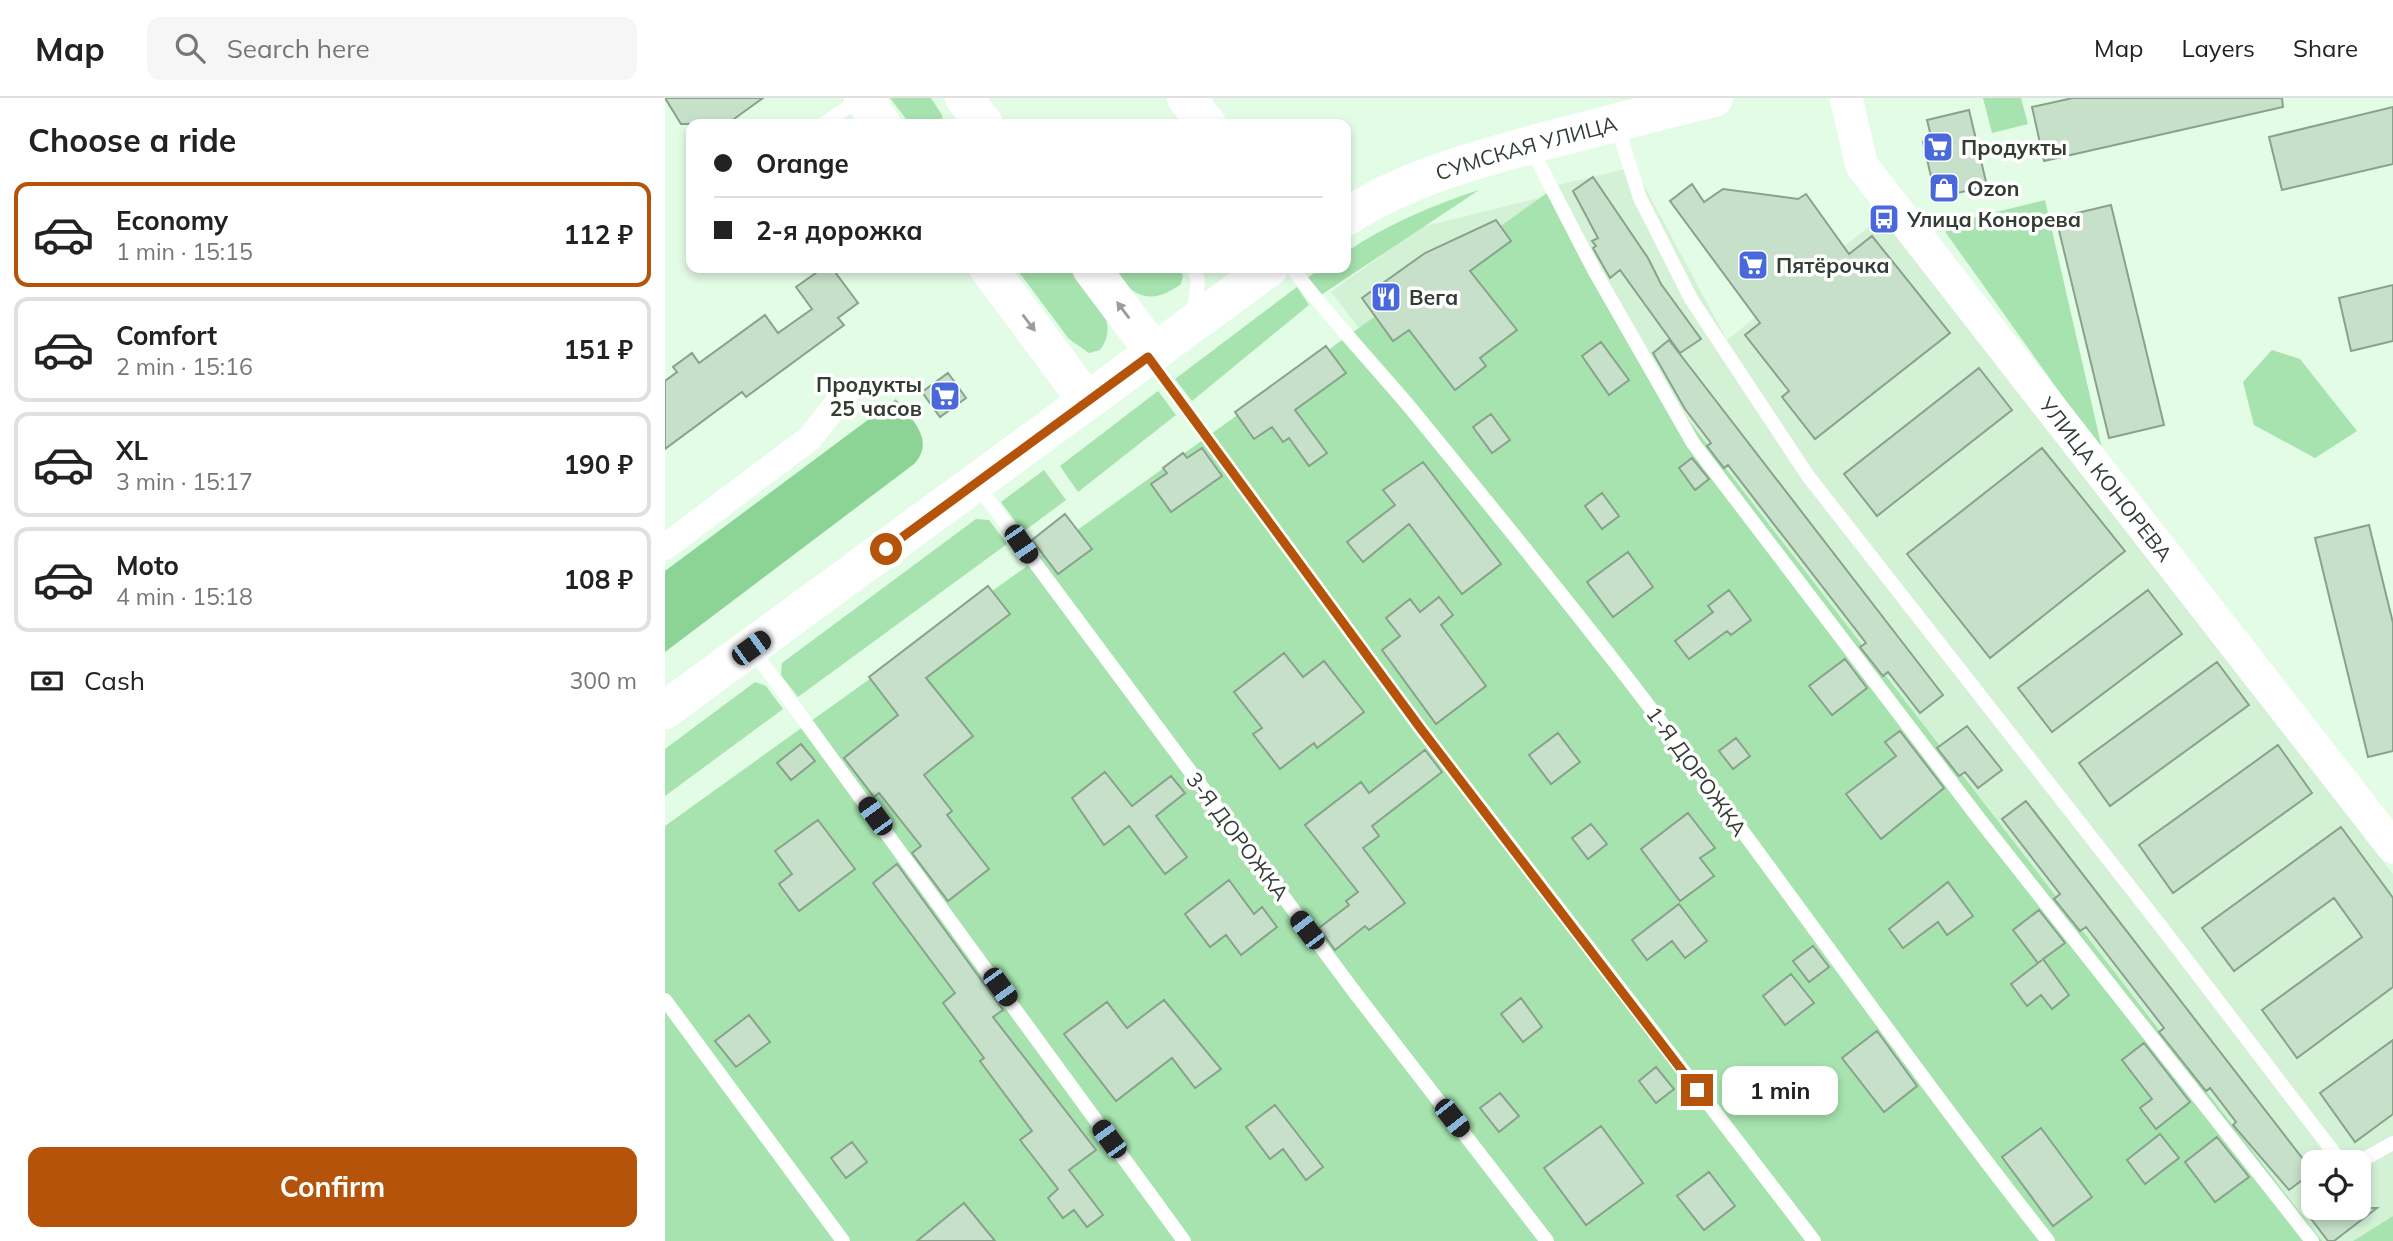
<!DOCTYPE html>
<html lang="en">
<head>
<meta charset="utf-8">
<style>
	:root { --surface:#fff; --page:#f6f6f6; --text:#222; --muted:#767676; --line:#e0e0e0; --accent:#b45309 }
	body { margin:0; font-family:Mulish,sans-serif; background:var(--page); color:var(--text); height:100vh; display:flex; flex-direction:column; font-size:26px; white-space:nowrap }
	* { box-sizing:border-box; margin:0 }
	p { font-size:23px; color:var(--muted) }
	.icon { flex:none; width:38px; height:38px; fill:none; stroke:currentColor; stroke-width:2; stroke-linecap:round; stroke-linejoin:round }
	.map { position:relative; flex:1; overflow:hidden }
	.details { display:flex; flex-direction:column; background:var(--surface); width:665px }
	.details>* { flex:none }
	.top-card { position:absolute; left:21px; top:21px; width:665px; height:154px; border-radius:14px; box-shadow:0 4px 10px #0003; display:grid; align-content:center; height:154px; padding:0 28px; background:var(--surface) }
	.tools { position:absolute; left:1636px; top:1052px; display:grid; gap:14px }
	.tools a { display:grid; place-items:center; width:70px; height:70px; border-radius:14px; background:var(--surface); box-shadow:0 4px 10px #0003; font-size:35px }
	.end { position:absolute; width:32px; height:32px; margin:-16px; border:9px solid #b45309; background:#fff; box-shadow:0 0 0 4px #fff }
	.from { border-radius:50% }
	.bubble { position:absolute; height:49px; border-radius:14px; background:var(--surface); box-shadow:0 4px 10px #0003; font-size:23px; font-weight:700; line-height:49px; text-align:center }
	.car { position:absolute; width:21px; height:42px; margin:-21px -10px; border-radius:9px; box-shadow:0 0 5px 2px #0007; background:linear-gradient(#222 24%,#8ab4d8 0 40%,#222 0 76%,#8ab4d8 0 86%,#222 0) }
	.top-card b { display:flex; align-items:center; gap:24px; height:66px; font-size:26px }
	.top-card b+b { border-top:2px solid var(--line) }
	.top-card i { width:18px; height:18px; background:var(--text) }
	ul { padding:0; list-style:none }
	li { display:flex; align-items:center; gap:21px; height:105px; margin:0 14px 10px; padding:0 14px; border:4px solid var(--line); border-radius:14px }
	li div { flex:1 }
	li b { display:block; font-size:26px }
	li em { font-style:normal; font-weight:700 }
	li.active { border-color:var(--accent) }
	li>.icon { width:63px; height:63px; stroke-width:1.5 }
	h2 { padding:0 28px; font-size:32px; line-height:84px }
	.pay { display:flex; align-items:center; gap:18px; height:77px; padding:0 28px; font-size:26px }
	.pay p { margin-inline-start:auto }
	.primary-button { display:flex; gap:14px; margin-top:auto; padding:14px 28px }
	.primary-button a { flex:1; height:80px; border-radius:14px; background:var(--accent); color:#fff; font-size:28px; font-weight:700; line-height:80px; text-align:center }
	header { display:flex; align-items:center; gap:42px; box-sizing:border-box; height:98px; padding:0 35px; background:var(--surface); border-bottom:2px solid var(--line) }
	header strong { font-size:33px }
	nav { display:flex; gap:38px; margin-inline-start:auto; font-size:24px }
	.search { width:490px; height:63px; background:var(--page); display:flex; align-items:center; gap:18px; box-sizing:border-box; padding:0 24px; border-radius:14px; color:var(--muted); font-size:26px }
	main { display:flex; flex:1; min-height:0 }
	.map>svg:first-child { display:block }
	.built { fill:#d2f1d5; fill-rule:evenodd }
	.green { fill:#a6e3ae }
	.forest { fill:#8cd396 }
	.building { fill:#c6e0c9; stroke:#89a28c; stroke-width:2 }
	.lines { fill:none; stroke-linecap:round; stroke-linejoin:round }
	.service { stroke:#fff; stroke-width:14 }
	.minor { stroke:#fff; stroke-width:26 }
	.tertiary { stroke:#fff; stroke-width:33 }
	.primary { stroke:#fff; stroke-width:38 }
	.oneway { fill:#999e9a }
	.route { stroke:#b45309; stroke-width:9 }
	.labels { text-anchor:middle; dominant-baseline:central; stroke-width:7; stroke-linejoin:round; paint-order:stroke }
	.poi-label { font-size:21px; font-weight:bold; fill:#333d34; stroke:#fff; text-anchor:start }
	.street-label { font-size:21px; fill:#333d34; stroke:#fff }
</style>
</head>
<body>
<header>
<strong>Map</strong>
<div class="search"><svg class="icon" aria-label="search" viewBox="0 0 24 24"><circle cx="10" cy="10" r="6"/><path d="M15 15l6 6"/></svg>Search here</div>
<nav><a>Map</a><a>Layers</a><a>Share</a></nav>
</header>
<main>
<section class="details">
<h2>Choose a ride</h2>
<ul>
<li class="active"><svg class="icon" aria-label="car" viewBox="0 0 24 24"><path d="M5 17H2v-5l4-1 3-4h7l3 4 3 1v5h-3M9 17h6M6 11h13"/><circle cx="7" cy="17" r="2"/><circle cx="17" cy="17" r="2"/></svg><div><b>Economy</b><p>1 min · 15:15</p></div><em>112 ₽</em></li>
<li><svg class="icon" aria-label="car" viewBox="0 0 24 24"><path d="M5 17H2v-5l4-1 3-4h7l3 4 3 1v5h-3M9 17h6M6 11h13"/><circle cx="7" cy="17" r="2"/><circle cx="17" cy="17" r="2"/></svg><div><b>Comfort</b><p>2 min · 15:16</p></div><em>151 ₽</em></li>
<li><svg class="icon" aria-label="car" viewBox="0 0 24 24"><path d="M5 17H2v-5l4-1 3-4h7l3 4 3 1v5h-3M9 17h6M6 11h13"/><circle cx="7" cy="17" r="2"/><circle cx="17" cy="17" r="2"/></svg><div><b>XL</b><p>3 min · 15:17</p></div><em>190 ₽</em></li>
<li><svg class="icon" aria-label="car" viewBox="0 0 24 24"><path d="M5 17H2v-5l4-1 3-4h7l3 4 3 1v5h-3M9 17h6M6 11h13"/><circle cx="7" cy="17" r="2"/><circle cx="17" cy="17" r="2"/></svg><div><b>Moto</b><p>4 min · 15:18</p></div><em>108 ₽</em></li>
</ul>
<div class="pay"><svg class="icon" aria-label="cash" viewBox="0 0 24 24"><path d="M3 7h18v10H3z"/><circle cx="12" cy="12" r="2"/></svg>Cash<p>300 m</p></div>
<div class="primary-button"><a>Confirm</a></div>
</section>
<div class="map">
<svg width="1728" height="1143" viewBox="0 0 1728 1143">
	<rect width="100%" height="100%" fill="#e2fce5"/>
	<path class="built" d="M 969,69 L 1062,242 L 1206,127 L 1232,137 L 1728,776 L 1728,1118 L 1688,1143 L 1657,1143 L 999,289 L 931,167 L 893,87 ZM 1648,1064 L 1694,1064 L 1694,1110 L 1648,1110 Z
		M 878,99 L 780,340 L 666,194 L 756,129 Z"/>
	<path class="green" d="M 225,0 L 266,0 L 277,17 L 278,25 L 245,26 Z
		M 1318,0 L 1356,0 L 1363,26 L 1327,35 Z
		M 893,87 L 931,167 L 999,290 L 1657,1143 L 0,1143 L 0,728 Z
		M 814,92 L 656,197 L 642,180 L 657,170 L 681,170 L 681,154 C 721,127 768,107 814,92 Z
		M 1380,102 L 1438,355 L 1281,135 L 1280,129 L 1287,125 Z
		M 351,170 L 408,170 C 426,195 457,222 435,252 L 424,255 L 404,241 Z
		M 445,170 L 512,170 L 518,177 L 516,186 C 485,209 467,198 445,170 Z
		M 632,189 L 644,207 L 527,303 L 510,281 Z
		M 1607,252 L 1635,261 L 1692,333 L 1650,360 L 1589,327 L 1578,284 Z
		M 493,293 L 511,317 L 413,394 L 395,368 Z
		M 379,372 L 401,402 L 358,434 L 336,404 Z
		M 311,421 L 324,422 L 342,446 L 133,599 L 116,577 L 117,565 Z
		M 90,584 L 101,588 L 118,611 L 0,698 L 0,651 Z
		M 1728,1118 L 1728,1143 L 1688,1143 Z"/>
	<path class="forest" d="M 231,301 C 247,322 271,342 249,366 L 0,554 L 0,473 Z"/>
	<path class="building" d="M 0,0 L 98,0 L 62,26 L 16,26 Z
		M 1408,0 L 1617,0 L 1618,9 L 1379,63 L 1367,9 Z
		M 1728,9 L 1728,66 L 1617,92 L 1604,39 Z
		M 1304,12 L 1322,88 L 1271,100 L 1258,44 L 1267,42 L 1262,22 Z
		M 928,79 L 983,160 L 996,186 L 1036,241 L 1015,255 L 955,172 L 945,180 L 928,150 L 931,148 L 927,143 L 933,140 L 908,93 Z
		M 1027,86 L 1039,104 L 1058,91 L 1133,101 L 1141,96 L 1184,156 L 1207,138 L 1285,235 L 1150,341 L 1117,299 L 1124,293 L 1080,237 L 1095,225 L 1005,103 Z
		M 1446,107 L 1499,327 L 1444,340 L 1391,120 Z
		M 831,122 L 846,143 L 805,173 L 852,232 L 815,260 L 821,268 L 790,292 L 744,232 L 728,243 L 697,200 L 760,155 Z
		M 158,170 L 167,170 L 193,205 L 173,220 L 179,227 L 81,299 L 77,294 L 0,351 L 0,283 L 12,274 L 8,269 L 27,255 L 34,265 L 100,217 L 113,235 L 147,211 L 131,189 Z
		M 1728,187 L 1728,243 L 1686,253 L 1674,200 Z
		M 1004,242 L 1278,597 L 1255,615 L 1223,574 L 1218,578 L 1195,549 L 1201,545 L 1063,367 L 1059,370 L 1042,348 L 1046,345 L 1020,311 L 988,255 Z
		M 936,244 L 964,282 L 944,297 L 917,258 Z
		M 661,248 L 681,275 L 630,312 L 662,355 L 644,368 L 624,340 L 618,344 L 607,329 L 589,341 L 570,314 Z
		M 1314,270 L 1347,312 L 1212,418 L 1179,376 Z
		M 283,275 L 301,300 L 275,319 L 257,294 Z
		M 826,316 L 845,342 L 827,355 L 808,329 Z
		M 537,350 L 557,378 L 506,414 L 486,386 L 502,375 L 498,370 L 518,355 L 522,360 Z
		M 1377,350 L 1460,453 L 1325,560 L 1242,456 Z
		M 1027,360 L 1044,381 L 1030,392 L 1014,370 Z
		M 758,364 L 836,466 L 797,496 L 744,426 L 698,464 L 682,444 L 730,407 L 718,392 Z
		M 937,395 L 954,418 L 937,431 L 920,408 Z
		M 400,416 L 427,451 L 393,476 L 367,442 Z
		M 1704,427 L 1728,525 L 1728,653 L 1703,659 L 1650,440 Z
		M 963,454 L 988,489 L 948,519 L 922,484 Z
		M 323,488 L 345,516 L 261,580 L 308,638 L 259,677 L 287,713 L 282,717 L 324,771 L 283,803 L 247,755 L 256,748 L 214,695 L 209,699 L 179,660 L 233,617 L 204,579 Z
		M 1064,492 L 1086,522 L 1066,537 L 1062,533 L 1024,561 L 1010,543 L 1048,514 L 1043,508 Z
		M 1483,492 L 1517,536 L 1387,634 L 1353,590 Z
		M 774,499 L 788,517 L 776,527 L 821,588 L 771,626 L 717,552 L 735,538 L 721,520 L 745,501 L 755,514 Z
		M 619,555 L 638,579 L 659,563 L 699,614 L 652,650 L 649,645 L 615,671 L 588,636 L 597,630 L 569,594 Z
		M 1180,561 L 1202,590 L 1167,617 L 1144,588 Z
		M 1552,564 L 1584,607 L 1445,708 L 1414,665 Z
		M 1302,628 L 1337,672 L 1313,690 L 1300,674 L 1294,678 L 1272,650 Z
		M 1235,633 L 1279,690 L 1216,741 L 1181,696 L 1231,658 L 1220,644 Z
		M 893,635 L 915,664 L 886,686 L 864,657 Z
		M 1071,640 L 1085,658 L 1068,671 L 1054,653 Z
		M 136,646 L 150,663 L 126,682 L 112,665 Z
		M 1613,647 L 1647,695 L 1508,795 L 1474,747 Z
		M 760,652 L 777,674 L 707,728 L 714,738 L 698,750 L 740,805 L 704,832 L 700,828 L 670,852 L 654,830 L 684,807 L 681,803 L 693,794 L 640,727 L 696,684 L 704,695 Z
		M 440,674 L 467,708 L 506,678 L 520,695 L 491,718 L 522,759 L 500,776 L 464,728 L 439,747 L 407,700 Z
		M 1361,703 L 1648,1074 L 1624,1092 L 1568,1027 L 1571,1024 L 1545,990 L 1541,993 L 1494,934 L 1499,930 L 1421,829 L 1415,833 L 1389,801 L 1395,796 L 1337,721 Z
		M 1023,715 L 1050,750 L 1035,760 L 1049,778 L 1015,803 L 976,751 Z
		M 153,722 L 190,771 L 134,813 L 114,786 L 127,776 L 110,753 Z
		M 926,726 L 942,746 L 923,761 L 907,740 Z
		M 1676,729 L 1728,800 L 1728,889 L 1632,960 L 1597,912 L 1697,839 L 1669,800 L 1569,873 L 1537,830 Z
		M 232,766 L 338,912 L 328,919 L 431,1052 L 404,1072 L 438,1117 L 422,1129 L 409,1112 L 398,1120 L 383,1100 L 393,1091 L 355,1042 L 367,1033 L 315,963 L 319,960 L 278,905 L 290,895 L 208,785 Z
		M 564,782 L 589,816 L 597,809 L 612,829 L 576,857 L 561,837 L 545,849 L 520,816 Z
		M 1283,784 L 1308,818 L 1282,837 L 1273,824 L 1238,850 L 1224,831 Z
		M 1014,806 L 1042,843 L 1020,860 L 1007,843 L 982,862 L 967,842 Z
		M 1374,812 L 1400,845 L 1378,861 L 1404,897 L 1387,911 L 1376,897 L 1362,908 L 1346,886 L 1377,862 L 1373,865 L 1348,832 Z
		M 1148,848 L 1164,869 L 1144,884 L 1128,863 Z
		M 1126,876 L 1149,905 L 1120,927 L 1098,898 Z
		M 856,900 L 877,929 L 858,944 L 836,916 Z
		M 499,902 L 556,971 L 530,990 L 507,960 L 451,1003 L 399,936 L 442,904 L 462,930 Z
		M 84,917 L 105,944 L 71,969 L 50,943 Z
		M 1212,933 L 1252,988 L 1219,1014 L 1177,960 Z
		M 1728,942 L 1728,1016 L 1690,1044 L 1655,995 Z
		M 1479,945 L 1525,1004 L 1491,1031 L 1475,1010 L 1487,1001 L 1457,962 Z
		M 991,969 L 1009,991 L 991,1005 L 974,983 Z
		M 835,995 L 854,1018 L 834,1034 L 815,1010 Z
		M 610,1007 L 658,1069 L 641,1082 L 618,1051 L 605,1061 L 581,1029 Z
		M 936,1028 L 978,1085 L 921,1127 L 879,1070 Z
		M 1376,1030 L 1427,1099 L 1388,1128 L 1337,1059 Z
		M 1495,1036 L 1514,1060 L 1480,1086 L 1462,1062 Z
		M 1552,1039 L 1584,1079 L 1550,1104 L 1520,1064 Z
		M 187,1044 L 202,1064 L 181,1080 L 166,1060 Z
		M 1044,1074 L 1070,1108 L 1039,1132 L 1012,1098 Z
		M 299,1105 L 330,1143 L 252,1143 Z
		M 1658,1110 L 1712,1110 L 1669,1143 L 1663,1143 L 1644,1118 Z"/>
	<g class="lines">
		<path class="service" d="M 951,25 L 975,100 L 1026,201 L 1143,378 L 1498,831 L 1676,1064
			M 158,26 L 197,0
			M 866,50 L 929,172 L 1028,345 L 1315,722 L 1647,1143
			M 627,170 C 663,218 704,261 743,307 C 816,396 889,486 960,577 C 1104,763 1237,958 1383,1143
			M 528,216 L 533,184 L 530,170
			M 484,260 L 756,631 L 1149,1143
			M 312,387 L 691,896 L 882,1143
			M 87,551 L 519,1143
			M 0,902 L 178,1143
			M 1694,1064 L 1728,1045"/>
		<path class="minor" d="M 0,449 L 145,340 L 181,294"/>
		<path class="tertiary" id="s1" d="M 1181,0 L 1197,68 L 1728,749"/>
		<g class="primary">
			<path d="M 198,0 L 217,26"/>
			<path d="M 299,0 L 319,26"/>
			<path d="M 521,0 L 542,26"/>
			<path id="s2" d="M 681,119 C 739,81 810,62 876,44 C 934,29 991,14 1049,0"/>
			<path d="M 323,170 L 422,303"/>
			<path d="M 426,170 L 489,254"/>
			<path d="M 0,612 L 604,170"/>
		</g>
	</g>
	<defs><path id="oneway-solid" d="M-6-.8H1V-3.2L6.5 0L1 3.2V.8H-6Z" transform="scale(1.75)"/></defs>
	<g class="oneway">
		<use href="#oneway-solid" transform="translate(458 212) rotate(-127)"/>
		<use href="#oneway-solid" transform="translate(364 225) rotate(53)"/>
	</g>
	<g class="lines">
		<path class="route" d="M 221,451 L 483,259 L 756,631 L 1032,992"/>
	</g>
	<defs>
		<g id="supermarket-square" transform="scale(1.575)"><rect x="-9" y="-9" width="18" height="18" rx="4" fill="#4868db" stroke="#fff"/><path d="M-6-5.5h2.5l.6 2H6L4.5 2H-2.5L-4.4-4H-6ZM-1.5 3.2a1.3 1.3 0 1 0 .1 0ZM3 3.2a1.3 1.3 0 1 0 .1 0Z" fill="#fff"/></g>
		<g id="shop-square" transform="scale(1.575)"><rect x="-9" y="-9" width="18" height="18" rx="4" fill="#4868db" stroke="#fff"/><path d="M-5-2.5h2.3a2.7 3.5 0 0 1 5.4 0H5L5.5 6h-11ZM-1.5-2.5h3a1.5 2.3 0 0 0-3 0Z" fill="#fff"/></g>
		<g id="bus-square" transform="scale(1.575)"><rect x="-9" y="-9" width="18" height="18" rx="4" fill="#4868db" stroke="#fff"/><path d="M-5-6H5V4H4V6H2V4H-2V6H-4V4H-5ZM-3.5-4V0h7V-4ZM-3.5 1.2v1.5H-2V1.2ZM2 1.2v1.5H3.5V1.2Z" fill="#fff"/></g>
		<g id="restaurant-square" transform="scale(1.575)"><rect x="-9" y="-9" width="18" height="18" rx="4" fill="#4868db" stroke="#fff"/><path d="M-5-6h1v4h1v-4h1v4h1v-4h1v5L-1.5 .5V6h-2V.5L-5-1ZM5-6V6H3V1.5H1.5Q1.5-4 5-6Z" fill="#fff"/></g>
	</defs>
	<g fill-rule="evenodd">
		<use href="#supermarket-square" x="1273" y="49"/>
		<use href="#shop-square" x="1279" y="90"/>
		<use href="#bus-square" x="1219" y="121"/>
		<use href="#supermarket-square" x="1088" y="167"/>
		<use href="#restaurant-square" x="721" y="199"/>
		<use href="#supermarket-square" x="280" y="298"/>
	</g>
	<g class="labels">
		<g class="poi-label">
			<text x="1296" y="49">Продукты</text>
			<text x="1302" y="90">Ozon</text>
			<text x="1242" y="121">Улица Конорева</text>
			<text x="1111" y="167">Пятёрочка</text>
			<text x="744" y="199">Вега</text>
			<text x="257" y="286" text-anchor="end">Продукты<tspan x="257" dy="24">25 часов</tspan></text>
		</g>
		<g class="street-label">
			<text stroke="none"><textPath href="#s2" startOffset="194">СУМСКАЯ УЛИЦА</textPath></text>
			<text stroke="none"><textPath href="#s1" startOffset="467">УЛИЦА КОНОРЕВА</textPath></text>
			<text transform="translate(1032 673) rotate(54)">1-Я ДОРОЖКА</text>
			<text transform="translate(573 738) rotate(53)">3-Я ДОРОЖКА</text>
		</g>
	</g>
</svg>
<div class="tools">
<a><svg class="icon" aria-label="locate" viewBox="0 0 24 24"><circle cx="12" cy="12" r="6"/><path d="M12 2v4M12 18v4M2 12h4M18 12h4"/></svg></a>
</div>
<i class="end from" style="left:221px;top:451px"></i>
<i class="end" style="left:1032px;top:992px"></i>
<div class="bubble" style="left:1057px;top:968px;width:116px">1 min</div>
<i class="car" style="left:356px;top:446px;rotate:146deg"></i>
<i class="car" style="left:86px;top:550px;rotate:54deg"></i>
<i class="car" style="left:210px;top:718px;rotate:324deg"></i>
<i class="car" style="left:642px;top:832px;rotate:323deg"></i>
<i class="car" style="left:335px;top:889px;rotate:144deg"></i>
<i class="car" style="left:787px;top:1020px;rotate:142deg"></i>
<i class="car" style="left:444px;top:1041px;rotate:324deg"></i>
<div class="top-card">
<b><i class="from"></i>Orange</b>
<b><i></i>2-я дорожка</b>
</div>
</div>
</main>
</body>
</html>
